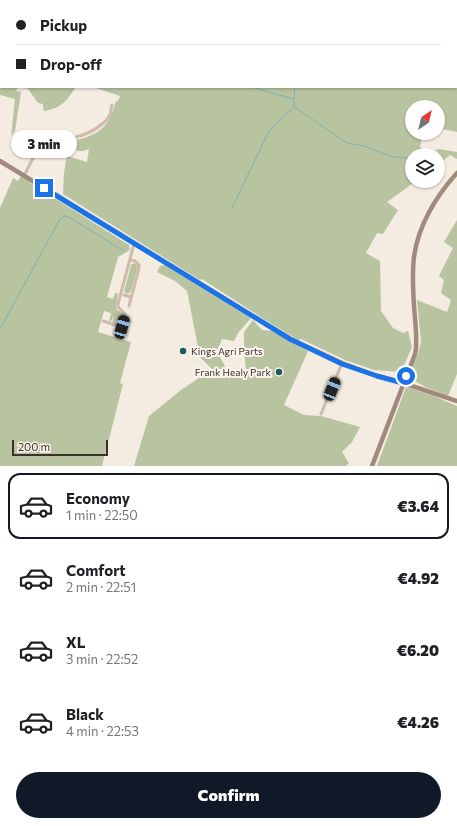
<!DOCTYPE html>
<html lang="en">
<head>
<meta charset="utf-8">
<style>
	:root { --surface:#fff; --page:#f2f2f2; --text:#202124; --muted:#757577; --line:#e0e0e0; --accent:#111827 }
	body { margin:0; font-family:Commissioner,sans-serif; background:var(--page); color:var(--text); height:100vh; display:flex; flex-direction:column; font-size:15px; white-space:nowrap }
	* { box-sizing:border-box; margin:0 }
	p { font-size:13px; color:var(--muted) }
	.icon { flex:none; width:22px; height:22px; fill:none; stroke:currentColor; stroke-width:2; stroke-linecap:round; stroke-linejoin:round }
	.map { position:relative; height:466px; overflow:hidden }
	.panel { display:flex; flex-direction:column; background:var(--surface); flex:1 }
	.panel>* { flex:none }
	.top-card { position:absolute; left:0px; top:0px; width:457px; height:88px; box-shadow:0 1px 3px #0004; display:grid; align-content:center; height:88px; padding:0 16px; background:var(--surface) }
	.needle { width:26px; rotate:35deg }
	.fabs { position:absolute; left:405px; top:100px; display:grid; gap:8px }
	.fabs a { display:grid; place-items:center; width:40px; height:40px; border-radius:50%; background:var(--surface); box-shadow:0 1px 3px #0004; font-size:20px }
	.scale { position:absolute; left:12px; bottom:10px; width:96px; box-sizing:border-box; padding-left:4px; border:2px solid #3b302b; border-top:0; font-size:11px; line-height:14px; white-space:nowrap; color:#3b302b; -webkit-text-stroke:3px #fbf5ee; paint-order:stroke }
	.end { position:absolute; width:18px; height:18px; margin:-9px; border:5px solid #1a73e8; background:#fff; box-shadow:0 0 0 2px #fff }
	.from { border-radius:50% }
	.bubble { position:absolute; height:28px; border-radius:14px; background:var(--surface); box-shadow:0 1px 3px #0004; font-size:13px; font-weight:800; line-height:28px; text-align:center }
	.car { position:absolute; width:12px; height:24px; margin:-12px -6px; border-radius:5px; box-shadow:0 0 3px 1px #0007; background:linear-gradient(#222 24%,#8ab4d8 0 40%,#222 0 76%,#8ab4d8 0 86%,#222 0) }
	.top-card b { display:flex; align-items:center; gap:14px; height:38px; font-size:15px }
	.top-card b+b { border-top:1px solid var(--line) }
	.top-card i { width:10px; height:10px; background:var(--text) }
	ul { padding:7px 0 0; list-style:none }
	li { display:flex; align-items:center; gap:12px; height:66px; margin:0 8px 6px; padding:0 8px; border:2px solid transparent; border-radius:12px }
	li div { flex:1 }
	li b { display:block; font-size:15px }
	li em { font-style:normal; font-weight:800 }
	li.active { border-color:var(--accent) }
	li>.icon { width:36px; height:36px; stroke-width:1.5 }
	.primary-button { display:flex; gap:8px; margin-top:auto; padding:8px 16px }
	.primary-button a { flex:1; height:46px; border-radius:24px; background:var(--accent); color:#fff; font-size:16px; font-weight:800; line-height:46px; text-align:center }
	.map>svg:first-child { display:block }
	.green { fill:#b8c4a0 }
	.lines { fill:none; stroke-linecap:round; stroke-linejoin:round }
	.stream { stroke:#7fb0b2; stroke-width:1 }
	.street { stroke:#cdbbac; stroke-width:3 }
	.secondary { stroke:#a18a7d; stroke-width:4.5 }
	.route { stroke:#1a73e8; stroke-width:5 }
	.poi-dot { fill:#1f5a5e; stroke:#fbf5ee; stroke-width:1.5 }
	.labels { text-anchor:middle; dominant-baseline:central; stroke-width:4; stroke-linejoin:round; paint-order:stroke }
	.poi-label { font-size:10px; fill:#3b302b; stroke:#fbf5ee; text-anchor:start }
</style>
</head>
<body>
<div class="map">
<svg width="457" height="466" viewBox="0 0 457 466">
	<rect width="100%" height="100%" fill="#f4ebe1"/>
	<path class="green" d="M 0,0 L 457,0 L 457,1 L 443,0 L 1,1 L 1,87 L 18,87 L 16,91 L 21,92 L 15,131 L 11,136 L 15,99 L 0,95 Z
		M 456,15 L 457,15 L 457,132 L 438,128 L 438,107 L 412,107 L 412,133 L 423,133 L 420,147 L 428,153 L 439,149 L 457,152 L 457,159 L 450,155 L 438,165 L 438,155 L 412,155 L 412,181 L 416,181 L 387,202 L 398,210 L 383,234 L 377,233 L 366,253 L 380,261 L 381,311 L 393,328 L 403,333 L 408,331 L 412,347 L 401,372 L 374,370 L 345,360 L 301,339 L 298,340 L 262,318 L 202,279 L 200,280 L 63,194 L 64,173 L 67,156 L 87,162 L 89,149 L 83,151 L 78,151 L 73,146 L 72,141 C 100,135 108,128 116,101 L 118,101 L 120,96 L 93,87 L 456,87 Z
		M 20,87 L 76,87 C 66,101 62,108 44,111 L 43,108 L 43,104 L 38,103 L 28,89 Z
		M 21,176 L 32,184 L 129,245 L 130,250 L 118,257 L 107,297 L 113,299 L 115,293 L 118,293 L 116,307 L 117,310 L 124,314 L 120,323 L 117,323 L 116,320 L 116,317 L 113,317 L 112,320 L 109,322 L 111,313 L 104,311 L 98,332 L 131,342 L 120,383 L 119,383 L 123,384 L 102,466 L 0,466 L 0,208 L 13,178 L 18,181 Z
		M 457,220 L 457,374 L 448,396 L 427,388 L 406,376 L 418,354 L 421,342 L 417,300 L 447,312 L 451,300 L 441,293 L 444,280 L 439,276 L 453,248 L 444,242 Z
		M 134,263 L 138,265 L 138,266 L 131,291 L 128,294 L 124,292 L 131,265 Z
		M 165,265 L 251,318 L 238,333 L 234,341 L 222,339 L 217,351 L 229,374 L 246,369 L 244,353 L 244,332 L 253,320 L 262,330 L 273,331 L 308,351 L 284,405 L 304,415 L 321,416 L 360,427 L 352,442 L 342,452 L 349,463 L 346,466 L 134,466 L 149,416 L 181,390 L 199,378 L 212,369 L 200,357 L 187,291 L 175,281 L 157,272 L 160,266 Z
		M 406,387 L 434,396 L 457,406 L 457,466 L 377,466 Z"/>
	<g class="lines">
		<path class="stream" d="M 103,0 L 107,1
			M 185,0 L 185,1
			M 50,1 L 51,0
			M 115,1 L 122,0
			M 367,1 L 367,0
			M 0,45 L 1,45
			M 251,87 L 293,99
			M 295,87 L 294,99 L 294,107 L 347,143 L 364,146 L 392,157 L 412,158
			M 232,208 L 269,131 L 294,107
			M 0,329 L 60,219 L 65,216 L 69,217 L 122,250"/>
		<path class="street" d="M 24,176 L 41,142 L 44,141 C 64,140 86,138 102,124 C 105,122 108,119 110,115 C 111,112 111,108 112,105
			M 124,295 L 131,297
			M 129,306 L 139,268 L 139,265 L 135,261 L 130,260
			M 103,321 L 122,327
			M 113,325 L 115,318
			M 120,337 L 125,314 L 118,307 L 118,304 L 134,244
			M 321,414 L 342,363"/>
		<path class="secondary" d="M 0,161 L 290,339 L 342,363 L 377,376 L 403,383 L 457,401
			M 372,466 L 415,354 L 416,349 C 417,334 415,320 414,306 C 413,290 412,273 414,257 C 418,226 436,196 457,173"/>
	</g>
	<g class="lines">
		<path class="route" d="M 44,188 L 290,339 L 342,364 L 377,376 L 403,383 L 406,376"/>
	</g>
	<g class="poi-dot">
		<circle cx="183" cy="351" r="4"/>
		<circle cx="279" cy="372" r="4"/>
	</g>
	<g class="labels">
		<g class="poi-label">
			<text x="191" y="351">Kings Agri Parts</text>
			<text x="271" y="372" text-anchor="end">Frank Healy Park</text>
		</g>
	</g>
</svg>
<div class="fabs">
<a><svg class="needle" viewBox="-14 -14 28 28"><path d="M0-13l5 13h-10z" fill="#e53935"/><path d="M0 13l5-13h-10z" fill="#757577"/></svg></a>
<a><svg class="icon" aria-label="layers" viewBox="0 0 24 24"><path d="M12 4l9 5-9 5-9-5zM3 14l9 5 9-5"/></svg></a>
</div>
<div class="scale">200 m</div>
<i class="end from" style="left:406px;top:376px"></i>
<i class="end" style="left:44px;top:188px"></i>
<div class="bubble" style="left:11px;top:130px;width:66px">3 min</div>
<i class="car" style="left:122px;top:327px;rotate:16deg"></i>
<i class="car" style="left:332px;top:389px;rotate:22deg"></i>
<div class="top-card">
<b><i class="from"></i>Pickup</b>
<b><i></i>Drop-off</b>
</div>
</div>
<section class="panel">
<ul>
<li class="active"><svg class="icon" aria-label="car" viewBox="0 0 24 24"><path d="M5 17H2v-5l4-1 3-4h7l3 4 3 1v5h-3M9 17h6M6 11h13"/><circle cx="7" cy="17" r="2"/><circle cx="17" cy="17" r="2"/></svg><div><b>Economy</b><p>1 min · 22:50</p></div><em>€3.64</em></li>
<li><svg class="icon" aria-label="car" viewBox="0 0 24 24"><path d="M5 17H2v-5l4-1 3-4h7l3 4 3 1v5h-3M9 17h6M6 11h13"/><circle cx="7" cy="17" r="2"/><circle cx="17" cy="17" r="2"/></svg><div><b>Comfort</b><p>2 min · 22:51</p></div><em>€4.92</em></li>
<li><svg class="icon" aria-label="car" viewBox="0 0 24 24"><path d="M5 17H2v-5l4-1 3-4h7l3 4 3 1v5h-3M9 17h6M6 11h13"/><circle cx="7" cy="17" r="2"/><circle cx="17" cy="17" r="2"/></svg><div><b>XL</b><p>3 min · 22:52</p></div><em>€6.20</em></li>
<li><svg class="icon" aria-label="car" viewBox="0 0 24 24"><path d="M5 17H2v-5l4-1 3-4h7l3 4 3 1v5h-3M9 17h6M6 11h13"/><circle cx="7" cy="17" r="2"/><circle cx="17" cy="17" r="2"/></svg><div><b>Black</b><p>4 min · 22:53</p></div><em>€4.26</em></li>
</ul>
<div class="primary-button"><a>Confirm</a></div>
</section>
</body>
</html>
